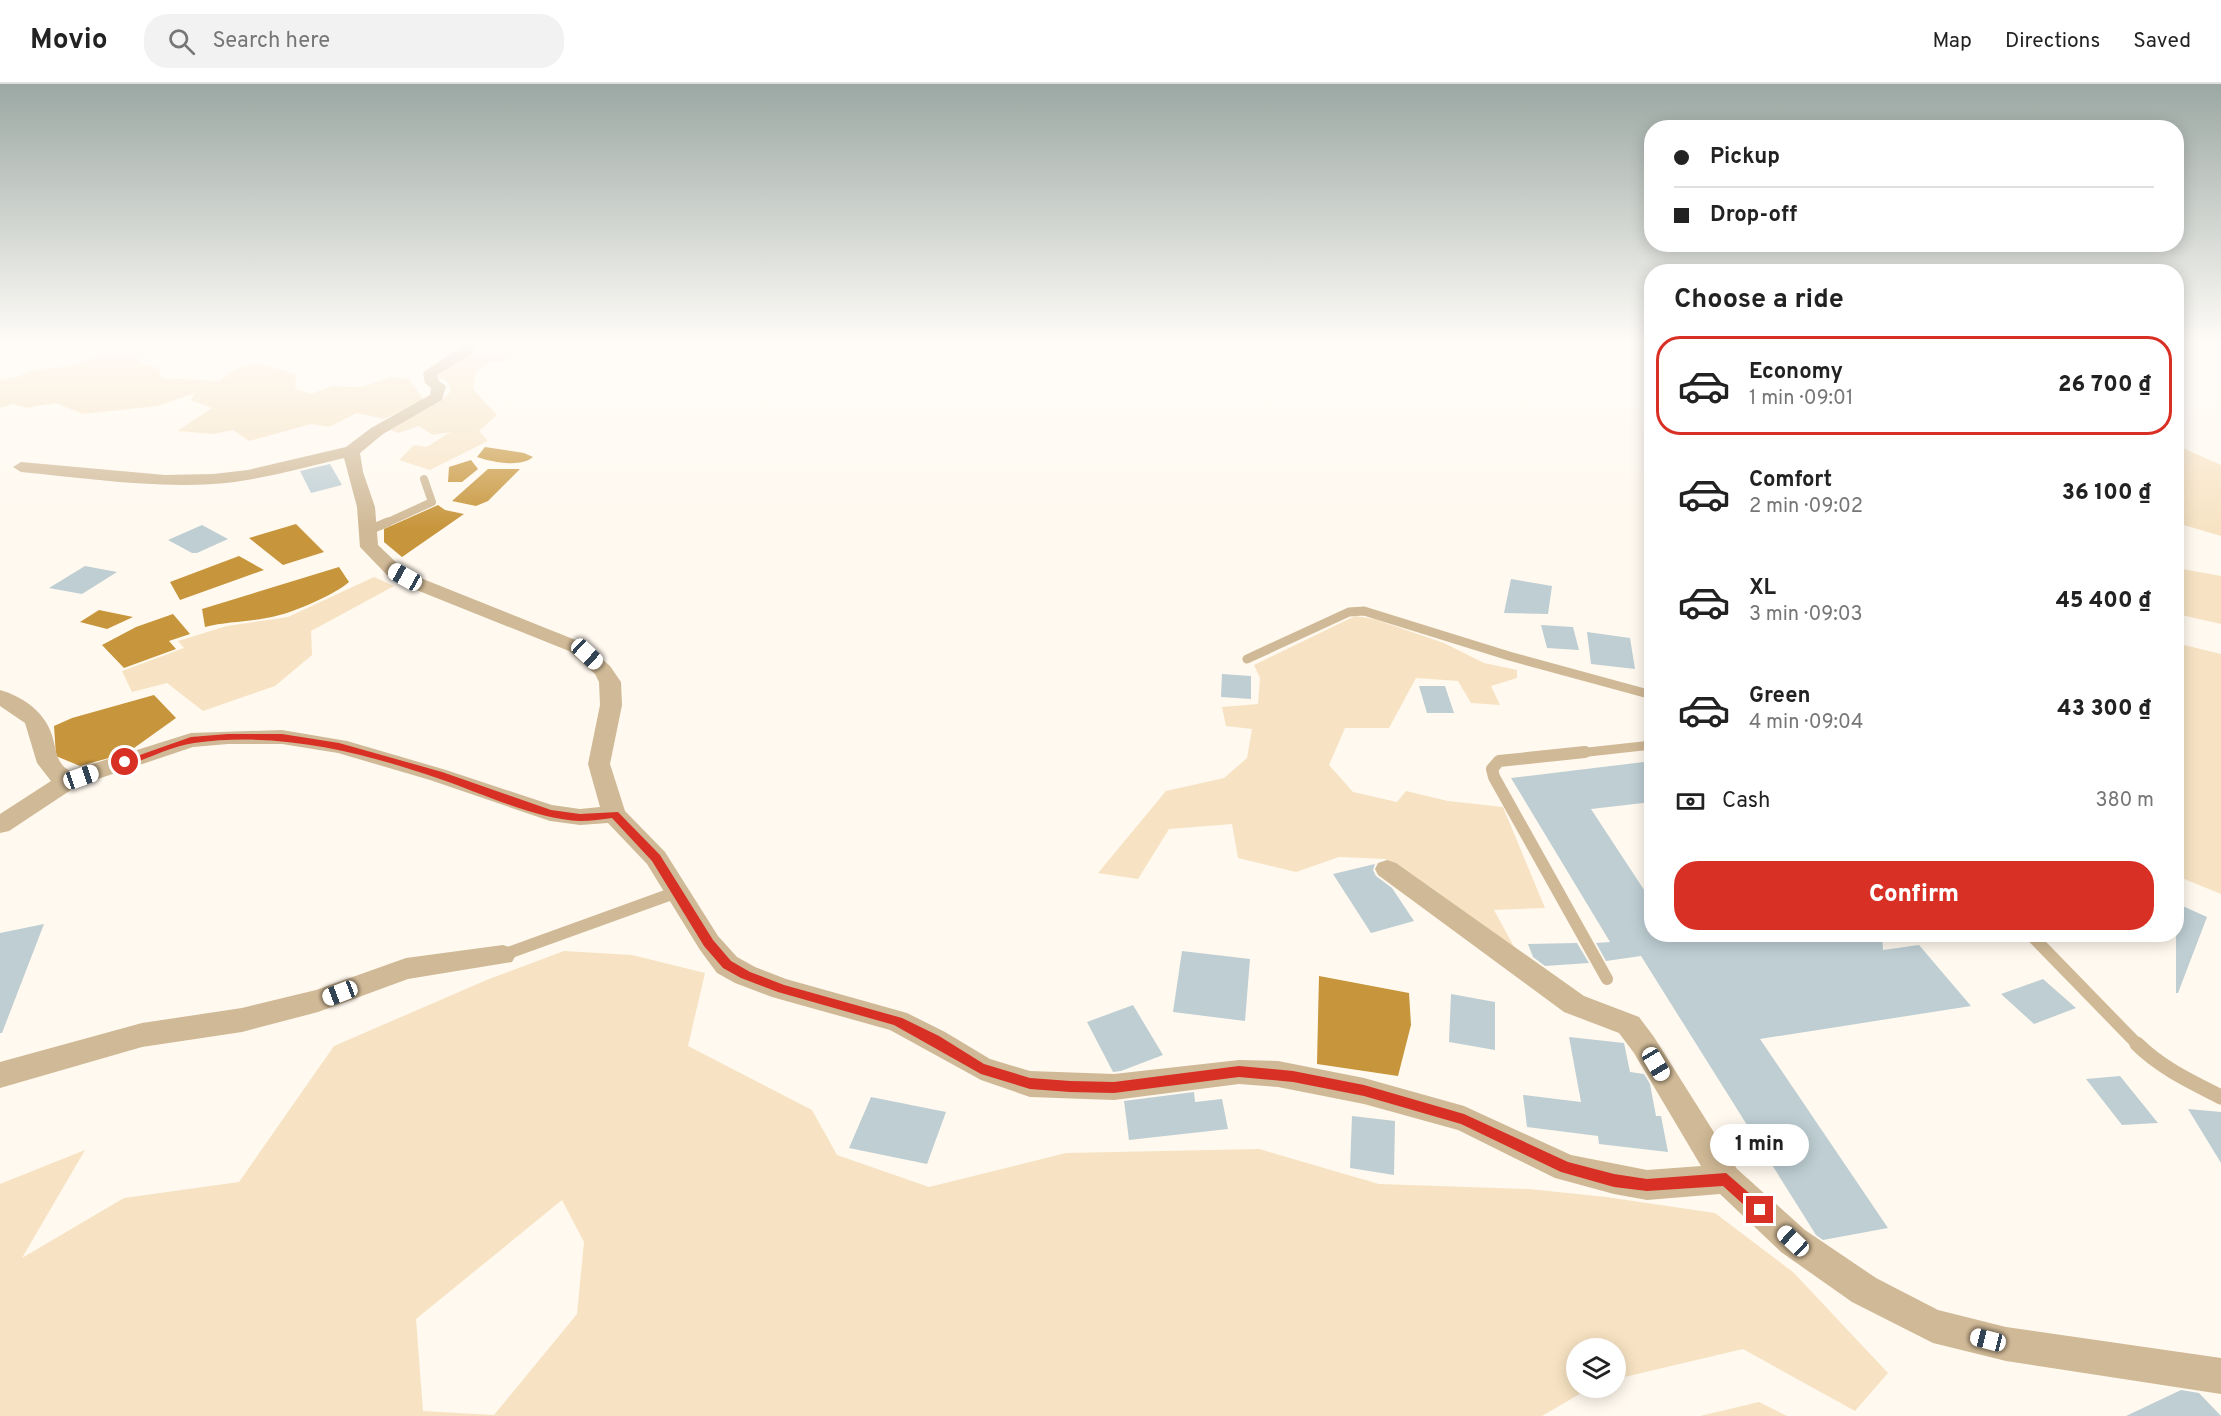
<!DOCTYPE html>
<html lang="en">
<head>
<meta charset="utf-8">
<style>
	:root { --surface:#fff; --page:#f2f2f2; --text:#222; --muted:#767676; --line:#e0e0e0; --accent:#d93025 }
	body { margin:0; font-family:Overpass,sans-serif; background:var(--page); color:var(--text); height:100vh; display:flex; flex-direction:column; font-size:22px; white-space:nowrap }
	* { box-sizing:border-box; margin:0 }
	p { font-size:20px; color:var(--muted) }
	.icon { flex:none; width:33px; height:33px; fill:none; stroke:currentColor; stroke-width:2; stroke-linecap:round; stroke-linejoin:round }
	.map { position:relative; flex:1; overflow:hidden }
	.panel { position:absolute; left:1644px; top:180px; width:540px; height:678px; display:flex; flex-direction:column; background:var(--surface); border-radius:24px; box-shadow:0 3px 15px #0003 }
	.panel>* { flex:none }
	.guide { position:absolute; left:1644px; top:36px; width:540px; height:132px; border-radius:24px; box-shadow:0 3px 15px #0003; display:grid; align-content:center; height:132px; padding:0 30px; background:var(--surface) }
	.buttons { position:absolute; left:1566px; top:1254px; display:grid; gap:12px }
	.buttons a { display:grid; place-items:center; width:60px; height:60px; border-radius:50%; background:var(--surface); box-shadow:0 3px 15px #0003; font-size:30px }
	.end { position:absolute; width:27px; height:27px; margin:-14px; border:8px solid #d93025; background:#fff; box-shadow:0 0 0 3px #fff }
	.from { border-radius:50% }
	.bubble { position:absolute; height:42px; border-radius:21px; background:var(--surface); box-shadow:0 3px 15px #0003; font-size:20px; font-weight:800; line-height:42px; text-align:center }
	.car { position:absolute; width:18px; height:36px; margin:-18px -9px; border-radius:8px; box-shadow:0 0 4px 2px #0007; background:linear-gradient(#fff 24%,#345 0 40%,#fff 0 76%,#345 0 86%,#fff 0) }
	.guide b { display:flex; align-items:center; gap:21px; height:57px; font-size:22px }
	.guide b+b { border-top:2px solid var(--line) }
	.guide i { width:15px; height:15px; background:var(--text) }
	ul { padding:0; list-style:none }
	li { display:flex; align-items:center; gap:18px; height:99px; margin:0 12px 9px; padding:0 18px; border:3px solid transparent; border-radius:24px }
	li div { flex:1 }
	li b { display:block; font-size:22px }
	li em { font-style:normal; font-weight:800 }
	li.active { border-color:var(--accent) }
	li>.icon { width:54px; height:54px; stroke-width:1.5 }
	h2 { padding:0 30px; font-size:27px; line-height:72px }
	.pay { display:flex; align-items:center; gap:15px; height:66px; padding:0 30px; font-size:22px }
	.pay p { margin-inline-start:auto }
	.action { display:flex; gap:12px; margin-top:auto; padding:12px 30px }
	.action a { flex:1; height:69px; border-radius:24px; background:var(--accent); color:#fff; font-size:24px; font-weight:800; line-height:69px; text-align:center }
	header { display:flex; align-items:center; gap:36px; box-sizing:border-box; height:84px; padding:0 30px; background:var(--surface); border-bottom:2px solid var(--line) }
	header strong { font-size:28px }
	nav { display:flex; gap:33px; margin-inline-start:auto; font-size:21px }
	.search { width:420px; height:54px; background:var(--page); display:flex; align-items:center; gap:15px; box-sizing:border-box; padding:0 21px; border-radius:24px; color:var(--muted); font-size:22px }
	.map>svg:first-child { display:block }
	.green { fill:#f7e3c3; fill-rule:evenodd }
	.water { fill:#c7953b }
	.building { fill:#beced3 }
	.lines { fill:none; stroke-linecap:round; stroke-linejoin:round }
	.service-far3 { stroke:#d0b996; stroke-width:8 }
	.service-far2 { stroke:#d0b996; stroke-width:9 }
	.service-far1 { stroke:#d0b996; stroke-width:12 }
	.service { stroke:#d0b996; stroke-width:15 }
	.minor { fill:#d0b996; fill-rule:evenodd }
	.route { fill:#d93025 }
</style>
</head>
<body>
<header>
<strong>Movio</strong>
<div class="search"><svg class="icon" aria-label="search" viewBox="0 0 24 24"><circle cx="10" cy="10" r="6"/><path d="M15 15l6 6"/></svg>Search here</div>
<nav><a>Map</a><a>Directions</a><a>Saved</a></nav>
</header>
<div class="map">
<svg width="2221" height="1332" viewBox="0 0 2221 1332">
	<rect width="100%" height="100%" fill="#fff9ef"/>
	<path class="green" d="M 90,258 L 135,258 L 133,261 L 151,267 L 137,280 L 158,283 L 162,294 L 219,297 C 249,272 262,279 296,291 L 295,305 L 311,310 L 332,302 L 361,303 L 391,293 L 409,295 L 424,316 L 384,335 L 357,329 L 329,343 L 311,340 L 249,357 L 233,346 L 213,350 L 177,347 L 212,324 L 191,316 L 195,309 L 158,322 L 83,330 L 56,319 L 26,324 L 13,320 L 0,324 L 0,296 L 17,293 L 33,286 L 69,282 L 97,272 Z
		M 496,258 L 519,258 L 527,261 L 506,278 L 489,278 L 475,290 L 473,305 L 497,331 L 479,347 L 488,357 L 430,386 L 399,376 L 414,361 L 427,363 L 450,348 L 433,351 L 419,342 L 399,349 L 390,346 L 441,317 L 451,307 L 447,297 L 438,292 L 443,283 Z
		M 2176,361 L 2221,381 L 2221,452 L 2177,439 Z
		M 2177,484 L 2221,492 L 2221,540 L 2177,530 Z
		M 374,493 L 394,502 L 311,547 L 312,571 L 275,602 L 203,627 L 167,599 L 132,608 L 122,587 L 184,564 L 178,557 L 227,542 L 288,533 Z
		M 1355,532 L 1374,535 L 1444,559 L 1484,579 L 1517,586 L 1517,594 L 1491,602 L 1500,621 L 1471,619 L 1458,597 L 1416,594 L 1389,644 L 1345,644 L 1329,681 L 1353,708 L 1397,718 L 1406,707 L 1448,717 L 1503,723 L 1545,824 L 1494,826 L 1518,870 L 1386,775 L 1339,773 L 1296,788 L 1238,774 L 1232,740 L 1169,745 L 1138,795 L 1098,789 L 1166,707 L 1224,694 L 1247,674 L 1252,645 L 1226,642 L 1222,623 L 1258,620 L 1260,594 L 1254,581 Z
		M 2176,559 L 2221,570 L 2221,810 L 2177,792 Z
		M 564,867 L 632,871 L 705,889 L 688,962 L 812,1026 L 837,1071 L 929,1103 L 1066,1069 L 1259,1065 L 1379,1100 L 1529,1105 L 1606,1113 L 1715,1129 L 1794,1189 L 1888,1289 L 1855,1327 L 1743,1265 L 1616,1295 L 1616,1264 L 1576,1264 L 1576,1304 L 1590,1304 L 1542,1332 L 0,1332 L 0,1100 L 85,1066 L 22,1174 L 124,1114 L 239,1098 L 334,962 L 489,895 ZM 562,1116 L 584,1158 L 577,1230 L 494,1331 L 423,1327 L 416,1235 Z
		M 1759,1318 L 1787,1332 L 1700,1332 Z"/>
	<path class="water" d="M 485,363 L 524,369 L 533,373 C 520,384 492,378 477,373 Z
		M 471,376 L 478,385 L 462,398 L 448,398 L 449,383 Z
		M 488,385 L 520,385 L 488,417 L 476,422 L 452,417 Z
		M 438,421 L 445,426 L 464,430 L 402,473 L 384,458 L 384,445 Z
		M 296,440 L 324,468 L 283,481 L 249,454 Z
		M 239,472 L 264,486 L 180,516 L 170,498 Z
		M 339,483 L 349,498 C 336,510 294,528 276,532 C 253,538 229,537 205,543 L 202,525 Z
		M 99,526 L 133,533 L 107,545 L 80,538 Z
		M 173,530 L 190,550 L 169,557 L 176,565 L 124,584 L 102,561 L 136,543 Z
		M 154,611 L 176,634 L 127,669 L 80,682 L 56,672 L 54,642 L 72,634 Z
		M 1319,892 L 1409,909 L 1411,941 L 1398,992 L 1317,980 Z"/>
	<path class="building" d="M 330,380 L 342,401 L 311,409 L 300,387 Z
		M 202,441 L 228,455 L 197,469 L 192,469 L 168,456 Z
		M 85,482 L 117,488 L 82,510 L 49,504 Z
		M 1511,495 L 1552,502 L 1548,530 L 1504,529 Z
		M 1541,541 L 1573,543 L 1579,566 L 1547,564 Z
		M 1587,548 L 1630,554 L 1635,585 L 1591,580 Z
		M 1222,590 L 1251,592 L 1251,615 L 1221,613 Z
		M 1419,602 L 1445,602 L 1454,629 L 1427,629 Z
		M 1652,677 L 1652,718 L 1591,725 L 1652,818 L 1652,850 L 1882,850 L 1883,866 L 1919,861 L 1971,922 L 1760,955 L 1888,1144 L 1823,1156 L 1816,1151 L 1641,872 L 1606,877 L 1596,859 L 1610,858 L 1511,694 Z
		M 1375,780 L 1373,786 L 1376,792 L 1392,804 L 1414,837 L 1371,849 L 1333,790 Z
		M 2176,819 L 2207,833 L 2178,909 L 2176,909 Z
		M 44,840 L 2,949 L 0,949 L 0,849 Z
		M 1577,859 L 1589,879 L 1545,882 L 1533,873 L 1528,860 Z
		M 1182,867 L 1250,875 L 1245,937 L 1173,928 Z
		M 2043,895 L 2076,924 L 2034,940 L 2001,910 Z
		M 1451,910 L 1495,918 L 1495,966 L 1449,958 Z
		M 1133,921 L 1163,971 L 1121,987 L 1113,988 L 1087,938 Z
		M 1569,953 L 1624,959 L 1630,988 L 1644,990 L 1650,1000 L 1656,1032 L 1661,1032 L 1668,1068 L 1599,1060 L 1598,1052 L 1527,1043 L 1523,1011 L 1581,1018 Z
		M 2120,992 L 2158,1039 L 2122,1041 L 2086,995 Z
		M 1194,1008 L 1195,1018 L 1222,1015 L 1228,1045 L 1129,1056 L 1124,1017 Z
		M 871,1013 L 946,1028 L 927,1080 L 849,1064 Z
		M 2188,1025 L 2221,1028 L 2221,1079 Z
		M 1352,1032 L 1395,1037 L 1394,1091 L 1350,1084 Z
		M 2181,1306 L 2199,1309 L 2221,1332 L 2126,1332 Z"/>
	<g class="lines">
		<path class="service-far3" d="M 384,440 L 432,418 L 424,395"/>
		<path class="service-far2" d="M 367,447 L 388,438
			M 1247,575 L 1349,528 L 1364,527 L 1509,572 L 1652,611
			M 1570,670 L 1652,661"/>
		<path class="service-far1" d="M 1585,668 L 1499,677 L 1492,685 L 1494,693 L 1607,895
			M 2030,850 L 2139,962
			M 503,871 L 677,808"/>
		<path class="service" d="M 2137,960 C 2161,984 2192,998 2221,1013"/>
		<path class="minor" d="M 467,258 L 481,258 L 470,271 L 437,291 L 439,297 L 446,302 L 442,316 L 383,350 L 360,369 L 363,388 L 375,423 L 378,461 L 401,483 L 423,495 L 583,559 L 610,582 L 621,598 L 622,621 L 610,680 L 625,727 L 665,768 L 718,852 L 737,873 L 755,883 L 786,895 L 907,929 L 945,948 L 990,975 L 1030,987 L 1114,990 L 1239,976 L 1278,977 L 1364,994 L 1464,1022 L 1571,1071 L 1647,1086 L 1701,1082 L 1634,969 L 1619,949 L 1564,928 L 1378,791 L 1375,785 L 1378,779 L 1387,776 L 1396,779 L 1584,912 L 1639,933 L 1654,953 L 1737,1085 L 1805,1146 L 1876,1194 L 1938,1226 L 2006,1243 L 2221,1274 L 2221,1310 L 2006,1277 L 1933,1259 L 1852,1218 L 1781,1168 L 1720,1110 L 1647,1116 L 1614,1110 L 1555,1094 L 1458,1046 L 1364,1020 L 1278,1003 L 1239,1000 L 1114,1016 L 1030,1013 L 981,996 L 890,946 L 772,913 L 735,899 L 717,889 L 700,866 L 647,780 L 608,739 L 580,741 L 550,737 L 430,696 L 338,669 L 282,660 L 228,660 L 193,663 L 77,702 L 9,747 L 0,749 L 0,730 L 51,697 L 37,679 L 25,639 L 0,622 L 0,606 C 21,612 42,626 50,646 C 57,662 54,679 70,687 L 191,649 L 282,646 L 347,657 L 446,686 L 552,721 L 580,725 L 600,723 L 588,680 L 600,621 L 599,598 L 595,590 L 569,567 L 409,503 L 387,491 L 360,463 L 357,423 L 344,374 C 301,384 258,397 213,400 C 149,404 85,394 21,388 L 13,383 L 21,378 L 165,391 L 213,390 L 248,386 L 346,363 L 371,344 L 430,311 L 431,304 L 425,299 L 423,290 L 425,287 Z
			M 503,861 L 512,864 L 516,871 L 512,878 L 408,895 L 318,928 L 242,948 L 142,963 L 0,1004 L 0,978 L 142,939 L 242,924 L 316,906 L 406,874 Z"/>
	</g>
	<linearGradient id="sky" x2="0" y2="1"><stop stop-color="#9ba8a3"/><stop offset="0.58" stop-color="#fffcf8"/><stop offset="1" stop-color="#fffcf8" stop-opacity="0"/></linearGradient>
	<rect width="2221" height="445" fill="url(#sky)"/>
	<path class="route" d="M 228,650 L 282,650 L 339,659 L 442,688 L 551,726 L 580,730 L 618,728 L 660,771 L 713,856 L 731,877 L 750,888 L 784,901 L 902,934 L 939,952 L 984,980 L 1030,994 L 1070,997 L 1114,998 L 1239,982 L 1293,987 L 1364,1001 L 1464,1030 L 1568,1078 L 1614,1090 L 1647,1095 L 1726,1089 L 1764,1122 L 1766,1126 L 1764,1131 L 1760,1133 L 1755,1131 L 1723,1102 L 1647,1107 L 1614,1103 L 1561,1088 L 1461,1040 L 1364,1012 L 1293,998 L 1239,993 L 1114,1009 L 1070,1008 L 1030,1005 L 981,990 L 894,941 L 778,908 L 741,894 L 723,884 L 704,862 L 652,777 L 612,734 C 602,735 591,737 580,737 C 538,736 481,709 440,695 C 362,668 278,647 194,659 C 171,662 148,675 125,682 L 120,678 L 191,653 Z"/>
</svg>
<div class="buttons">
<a><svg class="icon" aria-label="layers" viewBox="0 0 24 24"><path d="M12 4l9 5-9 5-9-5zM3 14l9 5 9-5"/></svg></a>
</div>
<i class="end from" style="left:125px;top:678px"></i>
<i class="end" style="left:1760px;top:1126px"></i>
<div class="bubble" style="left:1710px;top:1040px;width:99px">1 min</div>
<i class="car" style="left:405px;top:493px;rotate:299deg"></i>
<i class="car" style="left:587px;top:570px;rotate:133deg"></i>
<i class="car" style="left:81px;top:693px;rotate:71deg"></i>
<i class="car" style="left:340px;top:909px;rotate:249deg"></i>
<i class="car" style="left:1656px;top:980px;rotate:149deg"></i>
<i class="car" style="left:1793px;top:1157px;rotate:313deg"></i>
<i class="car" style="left:1988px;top:1256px;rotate:284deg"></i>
<div class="guide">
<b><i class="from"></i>Pickup</b>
<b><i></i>Drop-off</b>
</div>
<section class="panel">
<h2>Choose a ride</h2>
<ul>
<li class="active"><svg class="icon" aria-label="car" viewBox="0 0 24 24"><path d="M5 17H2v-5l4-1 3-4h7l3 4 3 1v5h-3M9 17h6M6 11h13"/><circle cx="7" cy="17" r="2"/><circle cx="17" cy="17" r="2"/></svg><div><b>Economy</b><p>1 min · 09:01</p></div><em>26 700 ₫</em></li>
<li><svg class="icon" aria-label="car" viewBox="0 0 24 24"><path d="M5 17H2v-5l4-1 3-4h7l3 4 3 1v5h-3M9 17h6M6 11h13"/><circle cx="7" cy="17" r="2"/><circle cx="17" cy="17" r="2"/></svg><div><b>Comfort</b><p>2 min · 09:02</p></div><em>36 100 ₫</em></li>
<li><svg class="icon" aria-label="car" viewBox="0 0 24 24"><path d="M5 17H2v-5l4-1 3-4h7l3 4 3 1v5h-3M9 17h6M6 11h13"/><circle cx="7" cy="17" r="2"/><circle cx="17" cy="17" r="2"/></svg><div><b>XL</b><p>3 min · 09:03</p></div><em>45 400 ₫</em></li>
<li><svg class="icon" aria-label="car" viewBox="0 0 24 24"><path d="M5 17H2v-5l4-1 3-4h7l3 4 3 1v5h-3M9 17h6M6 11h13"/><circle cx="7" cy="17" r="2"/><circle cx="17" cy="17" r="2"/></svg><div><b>Green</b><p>4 min · 09:04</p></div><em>43 300 ₫</em></li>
</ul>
<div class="pay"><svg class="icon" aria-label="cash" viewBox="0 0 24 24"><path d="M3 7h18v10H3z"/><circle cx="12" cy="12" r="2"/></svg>Cash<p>380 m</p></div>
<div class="action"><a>Confirm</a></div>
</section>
</div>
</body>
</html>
